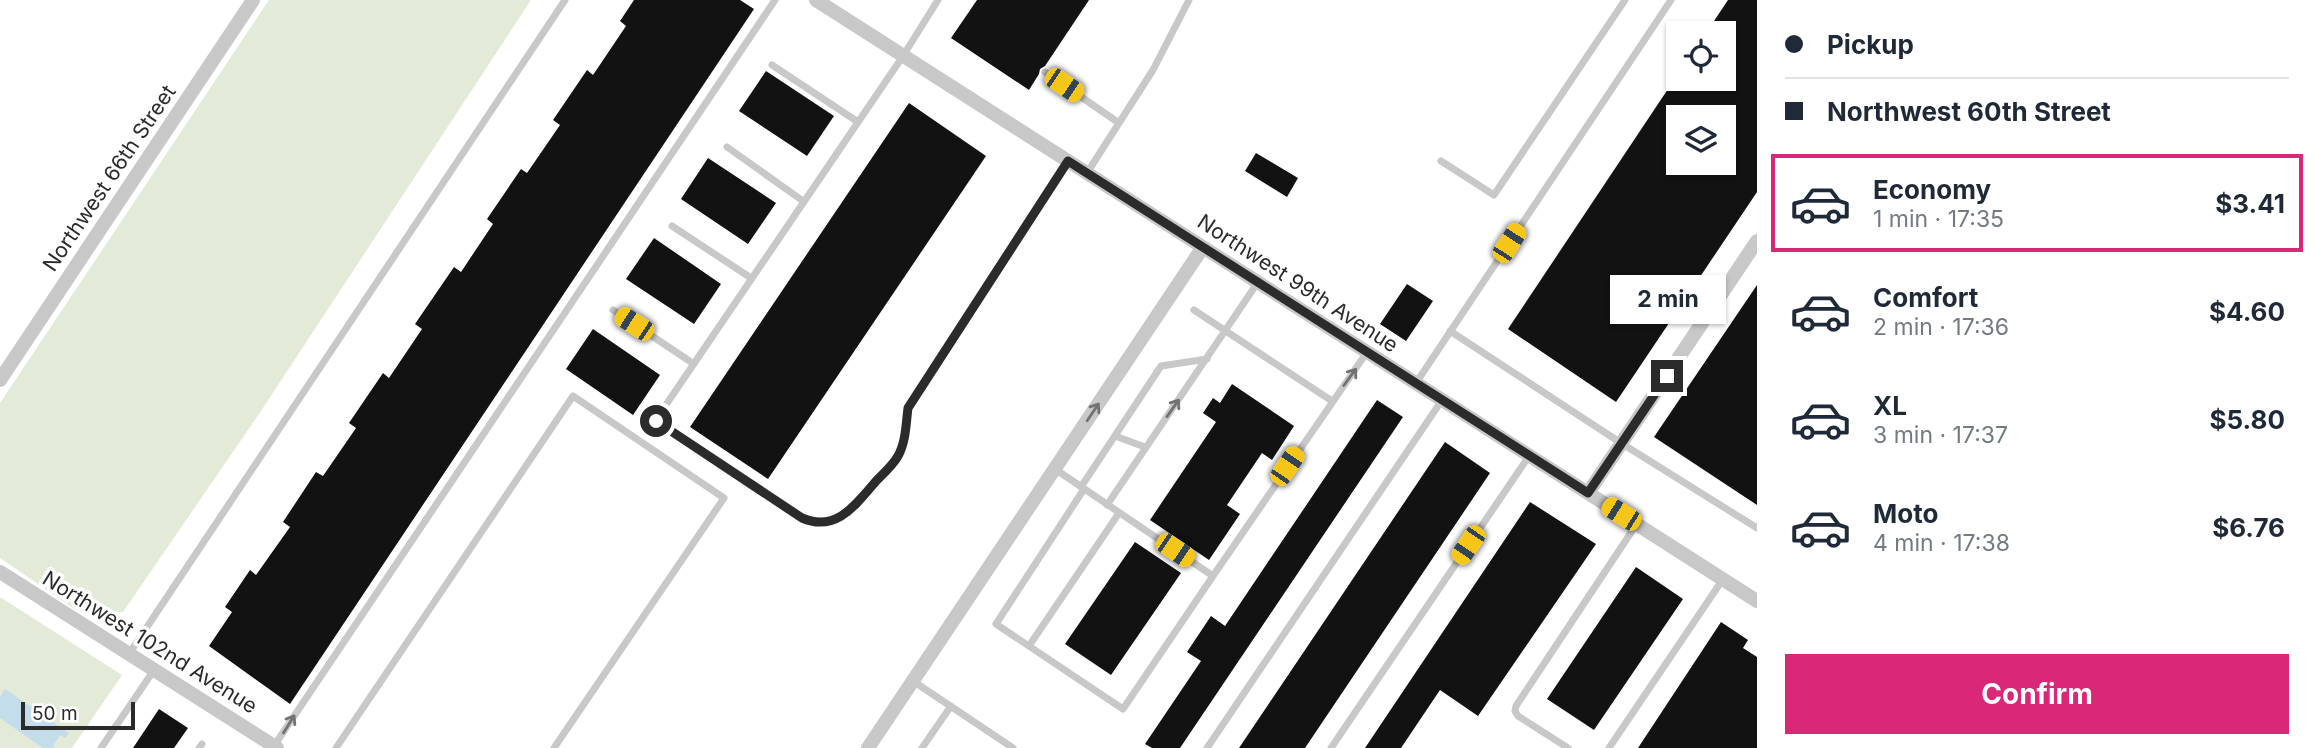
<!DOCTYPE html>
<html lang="en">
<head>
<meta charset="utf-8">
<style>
	:root { --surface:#fff; --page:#f2f2f3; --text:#1f2937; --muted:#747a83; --line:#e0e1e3; --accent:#db2777 }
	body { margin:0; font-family:Inter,sans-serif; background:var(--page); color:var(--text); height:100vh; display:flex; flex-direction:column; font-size:26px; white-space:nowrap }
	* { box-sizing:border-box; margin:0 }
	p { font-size:23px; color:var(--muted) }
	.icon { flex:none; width:38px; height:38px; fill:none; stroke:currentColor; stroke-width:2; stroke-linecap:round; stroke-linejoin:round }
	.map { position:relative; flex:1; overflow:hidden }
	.details { display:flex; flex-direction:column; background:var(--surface); width:560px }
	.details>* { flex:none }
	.top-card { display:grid; align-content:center; height:154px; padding:0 28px; background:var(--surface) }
	.buttons { position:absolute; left:1666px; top:21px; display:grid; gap:14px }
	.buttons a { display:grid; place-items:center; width:70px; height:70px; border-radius:0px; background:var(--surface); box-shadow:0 2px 5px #0004; font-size:35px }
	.scale { position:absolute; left:21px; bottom:18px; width:114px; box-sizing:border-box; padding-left:7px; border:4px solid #2b2b2b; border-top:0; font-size:19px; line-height:24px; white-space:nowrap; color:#2b2b2b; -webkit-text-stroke:5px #fff; paint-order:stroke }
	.end { position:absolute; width:32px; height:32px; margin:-16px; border:9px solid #2b2b2b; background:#fff; box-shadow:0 0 0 4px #fff }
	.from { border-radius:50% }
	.bubble { position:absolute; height:49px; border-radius:0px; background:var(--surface); box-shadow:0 2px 5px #0004; font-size:23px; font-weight:700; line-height:49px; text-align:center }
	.car { position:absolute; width:21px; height:42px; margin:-21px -10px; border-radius:9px; box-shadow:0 0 5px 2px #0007; background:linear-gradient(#f5c518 24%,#345 0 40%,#f5c518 0 76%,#345 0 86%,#f5c518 0) }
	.top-card b { display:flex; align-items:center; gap:24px; height:66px; font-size:26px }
	.top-card b+b { border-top:2px solid var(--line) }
	.top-card i { width:18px; height:18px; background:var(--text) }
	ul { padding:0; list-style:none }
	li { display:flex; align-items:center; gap:21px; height:98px; margin:0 14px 10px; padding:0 14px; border:4px solid transparent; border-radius:0px }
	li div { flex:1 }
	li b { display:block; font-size:26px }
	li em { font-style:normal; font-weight:700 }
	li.on { border-color:var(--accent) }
	li>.icon { width:63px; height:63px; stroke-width:1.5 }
	.cta { display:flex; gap:14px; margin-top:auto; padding:14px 28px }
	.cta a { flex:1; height:80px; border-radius:0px; background:var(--accent); color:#fff; font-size:28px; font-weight:700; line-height:80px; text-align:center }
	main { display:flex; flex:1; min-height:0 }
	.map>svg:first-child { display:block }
	.green { fill:#e3ead8 }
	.water { fill:#c3ddeb }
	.building { fill:#121212; fill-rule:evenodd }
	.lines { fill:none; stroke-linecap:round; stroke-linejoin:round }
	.service { stroke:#c8c8c8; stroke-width:7 }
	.minor { stroke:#c8c8c8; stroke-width:14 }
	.oneway { stroke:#727272 }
	.route { stroke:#2b2b2b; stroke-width:9 }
	.labels { text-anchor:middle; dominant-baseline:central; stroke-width:7; stroke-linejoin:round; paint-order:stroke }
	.street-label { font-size:21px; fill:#2b2b2b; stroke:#fff }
</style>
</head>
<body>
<main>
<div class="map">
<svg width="1757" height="748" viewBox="0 0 1757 748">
	<rect width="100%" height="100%" fill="#fff"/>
	<path class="green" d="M 269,0 L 531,0 L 261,411 L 123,612 L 76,610 L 0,558 L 0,403 Z
		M 0,597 L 122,675 L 72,748 L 0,748 Z"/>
	<path class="water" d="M 5,689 L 69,733 L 65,738 L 60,735 L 53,746 L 55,748 L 43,748 L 0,718 L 0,697 Z"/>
	<path class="building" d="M 634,0 L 740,0 L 754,9 L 290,704 L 209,646 L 232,612 L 225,607 L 250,570 L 256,575 L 290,527 L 283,522 L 316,472 L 323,476 L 356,428 L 349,423 L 383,373 L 389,378 L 422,329 L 415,324 L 454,267 L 461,272 L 493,224 L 487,219 L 521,169 L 527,173 L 560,125 L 553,120 L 587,70 L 593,75 L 626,26 L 620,21 Z
		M 977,0 L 1089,0 L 1045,66 L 1040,69 L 1039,74 L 1029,90 L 951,38 Z
		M 1728,0 L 1757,0 L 1757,192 L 1616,402 L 1508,329 L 1678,74 L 1678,79 L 1724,79 L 1724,33 L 1706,33 ZM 1678,117 L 1724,117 L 1724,163 L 1678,163 Z
		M 766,71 L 834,116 L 807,156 L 739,111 Z
		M 909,103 L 986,156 L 768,479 L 690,427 Z
		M 1256,153 L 1298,178 L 1287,197 L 1245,171 Z
		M 708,158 L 776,203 L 748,244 L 681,199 Z
		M 654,238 L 721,284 L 694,324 L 626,279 Z
		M 1407,284 L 1433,301 L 1406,341 L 1380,324 Z
		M 1757,285 L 1757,505 L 1654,437 Z
		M 593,329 L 660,375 L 633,415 L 566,369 Z
		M 1232,384 L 1294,426 L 1272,460 L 1262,453 L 1227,505 L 1240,514 L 1209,560 L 1150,520 L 1216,422 L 1203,413 L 1213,398 L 1220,403 Z
		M 1377,400 L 1403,417 L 1180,748 L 1152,748 L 1145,744 L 1201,661 L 1187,652 L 1211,616 L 1225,626 Z
		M 1445,442 L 1490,473 L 1305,748 L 1239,748 Z
		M 1530,502 L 1596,544 L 1478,716 L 1440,690 L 1401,748 L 1365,748 Z
		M 1135,542 L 1181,573 L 1111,675 L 1065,644 Z
		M 1636,567 L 1683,599 L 1594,730 L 1547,699 Z
		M 1721,622 L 1748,640 L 1743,648 L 1757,657 L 1757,748 L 1638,748 Z
		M 159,709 L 188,728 L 174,748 L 133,748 Z"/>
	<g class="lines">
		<path class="service" d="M 938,0 L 903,56 L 655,421 L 802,518 C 837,533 856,504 877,480 C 884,473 893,465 898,456 C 906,442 906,423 908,408 L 1068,161
			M 772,65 L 858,122
			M 1045,72 L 1119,123
			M 727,147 L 803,201
			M 1441,161 L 1494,195 L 1625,0
			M 1087,173 L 1153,70 L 1189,0
			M 672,226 L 751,278
			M 613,310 L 694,364
			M 1194,310 L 1332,401
			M 1450,331 L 1621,443 L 1757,528
			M 1416,383 L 1671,0
			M 1115,436 L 1145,447
			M 1055,469 L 1213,576 L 1367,352
			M 1081,487 L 1161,366 L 1207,359
			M 1084,489 L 996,624 L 1123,709 L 1213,576
			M 1107,505 L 1258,282
			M 1029,646 L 1119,513
			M 129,654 L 565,0
			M 913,681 L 1013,748
			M 274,746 L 775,0
			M 101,748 L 154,670
			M 199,748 L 202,744
			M 336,748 L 573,396 L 724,498 L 554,748
			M 922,748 L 951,706
			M 1207,748 L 1442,400
			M 1331,748 L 1529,456
			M 1568,748 L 1518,716 L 1515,711 L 1516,706 L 1636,525
			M 1609,748 L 1723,579"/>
		<path class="minor" d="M 816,0 L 1757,601
			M 0,380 L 253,0
			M 1588,493 L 1757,241
			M 0,572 L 277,748
			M 868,748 L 1203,247"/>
	</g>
	<defs><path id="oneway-shaft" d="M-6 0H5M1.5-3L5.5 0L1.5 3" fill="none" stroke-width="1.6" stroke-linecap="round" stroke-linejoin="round" transform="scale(1.75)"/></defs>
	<g class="oneway">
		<use href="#oneway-shaft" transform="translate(1350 377) rotate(-54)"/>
		<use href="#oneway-shaft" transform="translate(1173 408) rotate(-55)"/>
		<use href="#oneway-shaft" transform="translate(1093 412) rotate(-56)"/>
		<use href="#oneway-shaft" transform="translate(289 724) rotate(-58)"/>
	</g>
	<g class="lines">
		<path class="route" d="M 656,421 L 802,518 C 837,533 856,504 877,480 C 884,473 893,465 898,456 C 906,442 906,423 908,408 L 1068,161 L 1588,493 L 1667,376"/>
	</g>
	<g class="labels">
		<g class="street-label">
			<text transform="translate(109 178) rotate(-56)">Northwest 66th Street</text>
			<text transform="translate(1298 283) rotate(33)">Northwest 99th Avenue</text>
			<text transform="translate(150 642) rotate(32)">Northwest 102nd Avenue</text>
		</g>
	</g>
</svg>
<div class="buttons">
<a><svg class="icon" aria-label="locate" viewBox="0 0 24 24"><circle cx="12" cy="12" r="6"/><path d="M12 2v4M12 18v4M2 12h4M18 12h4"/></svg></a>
<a><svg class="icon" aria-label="layers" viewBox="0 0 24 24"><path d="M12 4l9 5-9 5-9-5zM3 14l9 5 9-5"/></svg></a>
</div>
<div class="scale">50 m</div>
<i class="end from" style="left:656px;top:421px"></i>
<i class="end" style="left:1667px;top:376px"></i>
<div class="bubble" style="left:1610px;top:275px;width:116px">2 min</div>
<i class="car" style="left:1064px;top:85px;rotate:124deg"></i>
<i class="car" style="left:1509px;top:243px;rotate:33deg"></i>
<i class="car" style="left:634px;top:324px;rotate:303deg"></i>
<i class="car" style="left:1287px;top:466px;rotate:34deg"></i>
<i class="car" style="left:1621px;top:514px;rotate:302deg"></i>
<i class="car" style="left:1468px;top:545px;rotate:214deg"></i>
<i class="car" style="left:1175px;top:550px;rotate:124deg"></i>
</div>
<section class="details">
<div class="top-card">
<b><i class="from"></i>Pickup</b>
<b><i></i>Northwest 60th Street</b>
</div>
<ul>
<li class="on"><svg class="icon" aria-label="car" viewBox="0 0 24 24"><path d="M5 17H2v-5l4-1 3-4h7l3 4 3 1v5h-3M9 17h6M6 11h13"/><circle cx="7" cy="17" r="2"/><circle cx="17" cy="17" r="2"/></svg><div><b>Economy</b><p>1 min · 17:35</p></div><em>$3.41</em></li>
<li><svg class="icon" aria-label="car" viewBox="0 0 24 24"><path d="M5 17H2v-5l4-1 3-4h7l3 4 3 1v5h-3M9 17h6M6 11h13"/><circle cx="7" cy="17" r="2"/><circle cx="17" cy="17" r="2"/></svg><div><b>Comfort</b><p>2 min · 17:36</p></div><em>$4.60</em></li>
<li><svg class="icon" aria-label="car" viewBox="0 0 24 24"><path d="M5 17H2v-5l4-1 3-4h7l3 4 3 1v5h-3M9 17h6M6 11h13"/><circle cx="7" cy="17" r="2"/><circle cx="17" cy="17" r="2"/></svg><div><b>XL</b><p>3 min · 17:37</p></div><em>$5.80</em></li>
<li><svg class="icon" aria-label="car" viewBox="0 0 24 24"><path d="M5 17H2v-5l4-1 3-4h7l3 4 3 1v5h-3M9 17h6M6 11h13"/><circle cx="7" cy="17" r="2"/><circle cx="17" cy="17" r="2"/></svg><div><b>Moto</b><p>4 min · 17:38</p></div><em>$6.76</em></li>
</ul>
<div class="cta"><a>Confirm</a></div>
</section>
</main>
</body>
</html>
